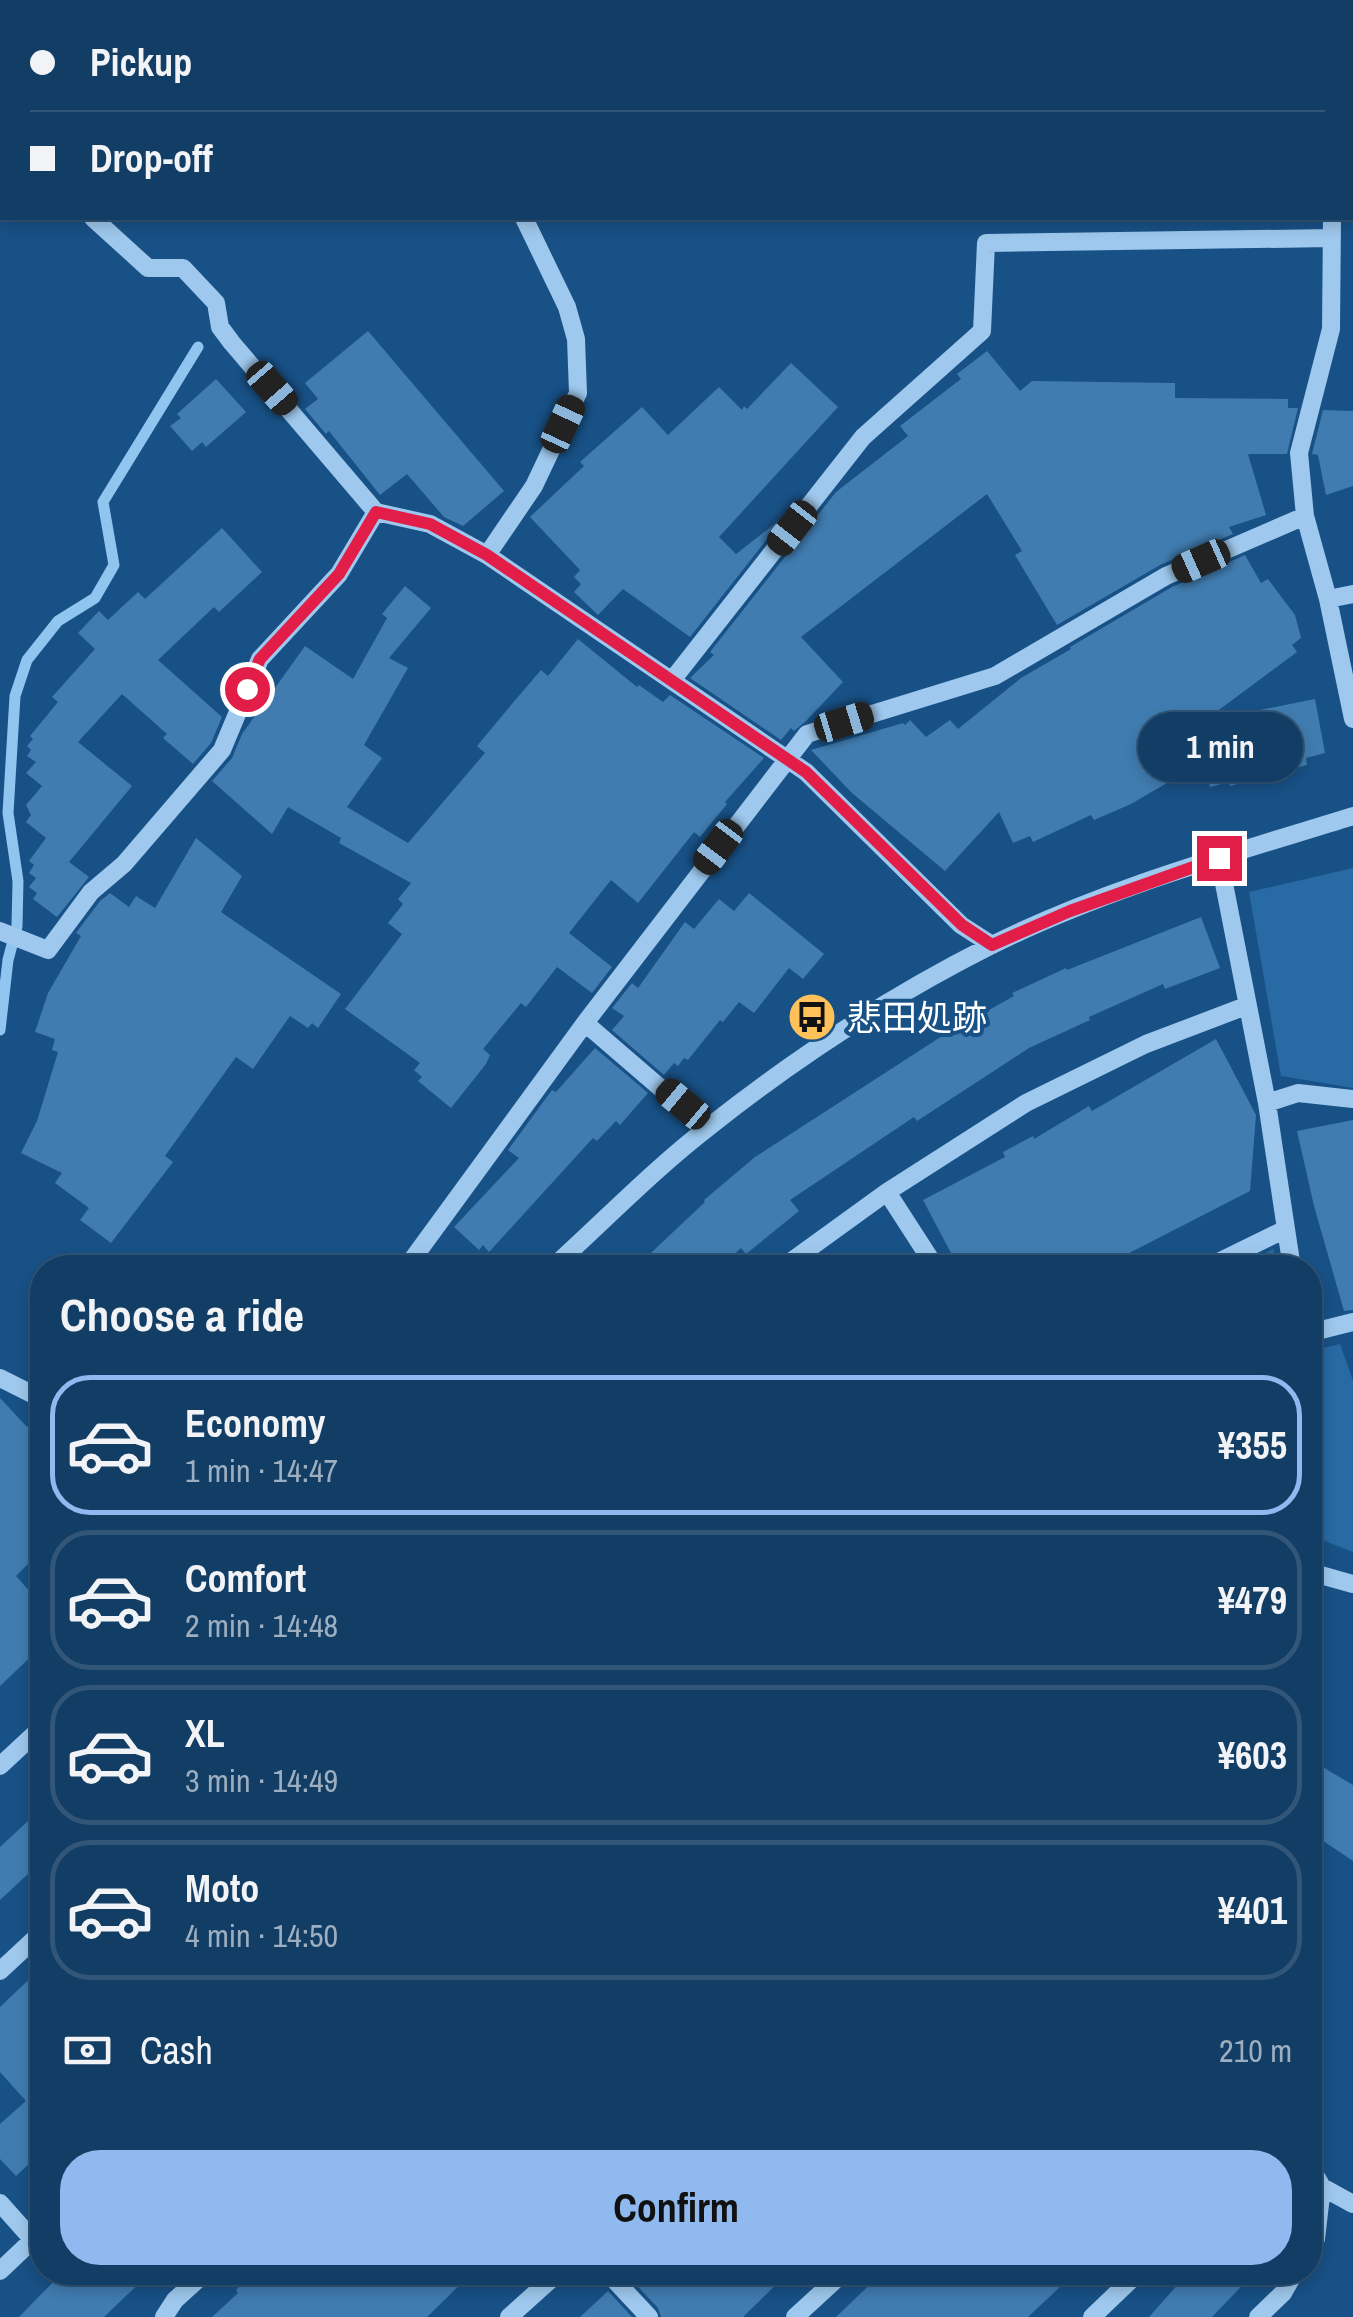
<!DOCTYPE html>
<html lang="en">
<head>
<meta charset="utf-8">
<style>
	:root { --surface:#123d64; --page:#1f486d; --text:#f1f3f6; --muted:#9caebf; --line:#315678; --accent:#90b9f0 }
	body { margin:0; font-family:"Archivo Narrow","Noto Sans JP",sans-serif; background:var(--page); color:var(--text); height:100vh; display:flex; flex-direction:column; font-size:38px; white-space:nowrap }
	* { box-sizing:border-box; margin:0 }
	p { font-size:32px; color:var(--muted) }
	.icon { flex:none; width:55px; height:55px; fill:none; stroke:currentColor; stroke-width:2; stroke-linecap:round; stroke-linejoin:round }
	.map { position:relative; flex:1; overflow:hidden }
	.drawer { position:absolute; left:30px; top:1255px; width:1292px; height:1030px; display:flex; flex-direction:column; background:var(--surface); border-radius:40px; box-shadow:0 5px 15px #0003,0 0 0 2px var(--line) }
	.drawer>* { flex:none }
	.guide { position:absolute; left:0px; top:0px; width:1355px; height:220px; box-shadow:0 5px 15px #0003,0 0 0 2px var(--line); display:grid; align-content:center; height:220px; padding:0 30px; background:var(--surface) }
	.end { position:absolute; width:45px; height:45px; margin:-22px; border:12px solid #e11d48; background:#fff; box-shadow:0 0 0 5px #fff }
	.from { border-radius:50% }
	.bubble { position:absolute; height:70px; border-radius:35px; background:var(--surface); box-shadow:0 5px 15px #0003,0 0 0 2px var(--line); font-size:32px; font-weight:800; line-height:70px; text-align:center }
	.car { position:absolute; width:30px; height:60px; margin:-30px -15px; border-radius:12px; box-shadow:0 0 8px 2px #0007; background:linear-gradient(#222 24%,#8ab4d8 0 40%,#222 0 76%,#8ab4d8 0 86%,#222 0) }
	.guide b { display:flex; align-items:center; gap:35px; height:95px; font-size:38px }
	.guide b+b { border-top:2px solid var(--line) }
	.guide i { width:25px; height:25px; background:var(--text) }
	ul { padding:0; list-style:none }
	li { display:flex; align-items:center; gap:30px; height:140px; margin:0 20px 15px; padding:0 10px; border:5px solid var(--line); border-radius:40px }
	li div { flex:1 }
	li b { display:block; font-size:38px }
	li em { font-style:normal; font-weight:800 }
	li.selected { border-color:var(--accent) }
	li>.icon { width:90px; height:90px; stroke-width:1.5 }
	h2 { padding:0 30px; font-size:45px; line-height:120px }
	.pay { display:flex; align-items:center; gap:25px; height:110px; padding:0 30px; font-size:38px }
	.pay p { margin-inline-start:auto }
	.cta { display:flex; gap:20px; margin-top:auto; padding:20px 30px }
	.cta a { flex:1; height:115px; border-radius:40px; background:var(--accent); color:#111; font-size:40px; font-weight:800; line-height:115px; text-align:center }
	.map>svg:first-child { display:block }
	.green { fill:#276aa4 }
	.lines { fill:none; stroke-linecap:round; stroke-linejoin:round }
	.stream { stroke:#90c5f0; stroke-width:11 }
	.building { fill:#407cb0 }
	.minor { stroke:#9ec8ed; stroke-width:18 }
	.route { stroke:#e11d48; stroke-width:12 }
	.labels { text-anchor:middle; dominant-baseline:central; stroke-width:8; stroke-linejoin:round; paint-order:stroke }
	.poi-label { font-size:35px; fill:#fff; stroke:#185186; text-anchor:start }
</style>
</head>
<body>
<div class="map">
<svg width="1353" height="2317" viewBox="0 0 1353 2317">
	<rect width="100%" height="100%" fill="#185186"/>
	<path class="green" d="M 1353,868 L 1353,1088 L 1281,1076 L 1249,892 Z
		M 1273,1249 L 1279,1267 L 1238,1267 Z
		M 1340,1344 L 1353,1381 L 1353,1552 L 1310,1535 L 1310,1351 Z"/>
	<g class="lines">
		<path class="stream" d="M 0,85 L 2,93
			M 0,1030 L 8,960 L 17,926 L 18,881 L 8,813 L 15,696 L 27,660 L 58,621 L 95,598 L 114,565 L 103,502 L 198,347"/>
	</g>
	<path class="building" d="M 368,331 L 504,491 L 463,526 L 444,517 L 407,474 L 380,495 L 329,431 L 326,434 L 305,409 L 318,399 L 305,383 Z
		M 987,351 L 1020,391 L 1032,381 L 1175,383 L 1175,398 L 1288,399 L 1288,408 L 1298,408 L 1287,454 L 1248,454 L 1266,515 L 1229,527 L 1233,534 L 1160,565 L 1057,625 L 1015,555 L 1022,551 L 987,494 L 801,637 L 843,682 L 806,721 L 794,731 L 791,728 L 781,740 L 690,678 L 714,655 L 710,652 L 836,492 L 908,436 L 900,426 L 961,379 L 957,374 Z
		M 791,363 L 838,407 L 719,537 L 736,554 L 786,515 L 690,637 L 623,589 L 598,615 L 574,592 L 581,584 L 574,577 L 580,570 L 530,517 L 584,466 L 580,462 L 642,407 L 668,435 L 719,387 L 742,410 L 744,406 L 747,409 Z
		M 216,379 L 246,412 L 206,447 L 202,442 L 192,451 L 170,426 L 181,418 L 177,414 Z
		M 1323,410 L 1353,411 L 1353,486 L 1326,495 L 1318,455 L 1312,454 Z
		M 222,528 L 262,572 L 219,612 L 214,607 L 158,660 L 222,717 L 211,743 L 193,764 L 163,738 L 167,734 L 122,694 L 78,742 L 132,786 L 69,862 L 89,877 L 57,917 L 33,899 L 37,893 L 29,887 L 36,878 L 29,873 L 34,865 L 29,861 L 46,838 L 26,822 L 31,815 L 26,805 L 42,786 L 26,773 L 36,762 L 27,756 L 31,750 L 27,746 L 33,739 L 30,736 L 58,702 L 52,697 L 95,649 L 78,633 L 99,611 L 108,620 L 138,592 L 145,599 Z
		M 1245,555 L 1261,583 L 1268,579 L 1295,615 L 1301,638 L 1292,645 L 1297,652 L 1204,721 L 1315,699 L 1325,753 L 1306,758 L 1307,765 L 1230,786 L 1229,782 L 1210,787 L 1203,762 L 1131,804 L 1094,820 L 1091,815 L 1033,842 L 1030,836 L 1013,843 L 999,812 L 945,871 L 852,793 L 811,750 L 903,723 L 905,725 L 910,720 L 926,737 L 950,720 L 958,729 L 1021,678 L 1071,649 L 1070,647 L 1172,587 Z
		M 405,586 L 431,608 L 389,658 L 408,668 L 364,745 L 382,758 L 347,807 L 408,843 L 485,753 L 477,746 L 511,705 L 541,670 L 548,676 L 578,639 L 637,687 L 639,685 L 663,702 L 670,695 L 764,758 L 725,802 L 727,804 L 700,837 L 694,832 L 638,903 L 611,880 L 569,933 L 612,967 L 592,993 L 557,967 L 526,1007 L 521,1003 L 483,1049 L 490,1055 L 486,1064 L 451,1108 L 418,1081 L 422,1077 L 414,1070 L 420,1063 L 345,1009 L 402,934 L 388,923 L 403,904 L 398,899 L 411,883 L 339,843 L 341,838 L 288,807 L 272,834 L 212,781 L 232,758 L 242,734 L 305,646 L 353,679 L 387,618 L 382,614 Z
		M 196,838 L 242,876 L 221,912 L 341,994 L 318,1028 L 312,1023 L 308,1028 L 290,1016 L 253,1069 L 236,1057 L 165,1156 L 173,1162 L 111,1243 L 80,1220 L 89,1208 L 55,1183 L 62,1173 L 21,1153 L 37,1121 L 58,1052 L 52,1050 L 55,1039 L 35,1032 L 48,993 L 81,936 L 76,933 L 100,901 L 110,893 L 129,907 L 136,896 L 155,908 Z
		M 749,893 L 824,954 L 803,979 L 789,968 L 754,1013 L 739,1002 L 723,1022 L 720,1020 L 688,1060 L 684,1058 L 678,1066 L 674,1063 L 664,1075 L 612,1030 L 624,1016 L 612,1008 L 632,983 L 638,988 L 685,922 L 694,929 L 719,899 L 734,911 Z
		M 1201,917 L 1220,968 L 1165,989 L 1163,984 L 1089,1017 L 1090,1020 L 1029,1048 L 917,1121 L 914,1117 L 790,1200 L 799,1211 L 746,1254 L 741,1248 L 720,1268 L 635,1268 L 705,1202 L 704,1200 L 755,1157 L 939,1038 L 1014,996 L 1012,993 L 1066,968 L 1067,970 Z
		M 1216,1039 L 1256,1115 L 1250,1191 L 1100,1268 L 959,1268 L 923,1200 L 1005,1157 L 1003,1152 L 1033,1136 L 1034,1139 L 1089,1106 L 1092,1111 Z
		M 595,1048 L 648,1093 L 620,1125 L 616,1121 L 597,1141 L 593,1138 L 489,1252 L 483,1245 L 479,1250 L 454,1227 L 519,1158 L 508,1150 L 552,1090 L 556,1092 Z
		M 1353,1120 L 1353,1310 L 1344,1311 L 1314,1206 L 1297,1131 Z
		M 0,1398 L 27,1427 L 42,1413 L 42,1550 L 16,1576 L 42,1605 L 42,1646 L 0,1686 Z
		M 1321,1766 L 1353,1785 L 1353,1861 L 1310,1832 L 1310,1786 Z
		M 42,1808 L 42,1861 L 0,1900 L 0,1847 Z
		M 42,1967 L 42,2152 L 16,2176 L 0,2159 L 0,2124 L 26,2101 L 0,2072 L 0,2007 Z
		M 63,2272 L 151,2272 L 104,2317 L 19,2317 Z
		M 253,2272 L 473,2272 L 427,2317 L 212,2317 L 238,2293 L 236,2290 Z
		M 628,2272 L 789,2272 L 743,2317 L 661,2317 L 658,2308 L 626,2274 Z
		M 883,2272 L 1076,2272 L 1028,2317 L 836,2317 Z
		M 1189,2272 L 1255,2272 L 1212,2317 L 1149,2317 Z
		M 608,2291 L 632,2317 L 580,2317 Z"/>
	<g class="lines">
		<path class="minor" d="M 358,0 L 360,2
			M 516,0 L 518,2
			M 1064,0 L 1066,2
			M 1299,0 L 1299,2
			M 730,2 L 733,0
			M 0,32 L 2,34
			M 1352,134 L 1353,134
			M 93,218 L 148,268 L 183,268 L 216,303 L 220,327 L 232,343 L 376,512 L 430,524 L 487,555 L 806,772 L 961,925 L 992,945
			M 1332,218 L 1331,329 L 1299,453 L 1305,516 L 1328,599 L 1353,719
			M 487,555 L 534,486 L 578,393 L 576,339 L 567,307 L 524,218
			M 1328,599 L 1353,594
			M 673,679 L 863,437 L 982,331 L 986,243 L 1332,238
			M 0,931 L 48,950 L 91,892 L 124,864 L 222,750 L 260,659 L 339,574 L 376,512
			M 585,1023 L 707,1128
			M 1267,1103 L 1298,1093 L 1353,1099
			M 887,1192 L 936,1268
			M 1286,1229 L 1292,1268
			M 406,1268 L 585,1023 L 807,734 L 995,676 L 1166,576 L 1305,516
			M 552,1268 C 604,1221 654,1169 710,1126 C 797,1057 891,996 990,946 C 1104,889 1231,854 1353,816
			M 782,1268 L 887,1192 L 1026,1103 L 1146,1044 L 1246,1006
			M 1206,1268 L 1286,1229 L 1267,1103 L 1219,858
			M 1310,1319 L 1317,1331 L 1353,1322
			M 0,1378 L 42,1399
			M 1310,1572 L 1353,1584
			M 0,1766 L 42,1727
			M 0,1971 L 42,1932
			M 1310,2166 L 1322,2187 L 1316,2239 L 1310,2248
			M 1322,2187 L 1353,2204
			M 0,2203 L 33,2240
			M 0,2271 L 42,2231
			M 607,2272 L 649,2317
			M 164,2317 L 175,2300 L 206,2272
			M 509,2317 L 559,2272
			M 795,2317 L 844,2272
			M 1092,2317 L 1139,2272
			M 1258,2317 L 1283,2293 L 1295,2272"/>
	</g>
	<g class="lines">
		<path class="route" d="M 247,689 L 260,659 L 339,574 L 376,512 L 430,524 L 487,555 L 806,772 L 962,925 L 992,945 L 1070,911 L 1219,858"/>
	</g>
	<defs>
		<g id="bus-disc" transform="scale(2.5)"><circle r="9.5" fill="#ffc15a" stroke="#185186"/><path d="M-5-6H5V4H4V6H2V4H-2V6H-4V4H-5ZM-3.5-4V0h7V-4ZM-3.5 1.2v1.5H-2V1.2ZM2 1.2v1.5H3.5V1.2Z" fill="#111"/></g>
	</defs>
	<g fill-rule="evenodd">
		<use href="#bus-disc" x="812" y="1017"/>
	</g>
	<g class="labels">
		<g class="poi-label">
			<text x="847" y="1017">悲田処跡</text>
		</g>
	</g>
</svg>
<i class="end from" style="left:247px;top:689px"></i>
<i class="end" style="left:1219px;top:858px"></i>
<div class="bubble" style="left:1138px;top:712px;width:165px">1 min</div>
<i class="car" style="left:272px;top:388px;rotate:139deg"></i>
<i class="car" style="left:563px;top:424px;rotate:25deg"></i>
<i class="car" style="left:792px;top:528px;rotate:218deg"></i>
<i class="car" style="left:1201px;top:561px;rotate:246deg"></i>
<i class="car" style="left:844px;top:722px;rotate:73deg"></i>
<i class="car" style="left:718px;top:847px;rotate:217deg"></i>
<i class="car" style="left:683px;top:1104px;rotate:310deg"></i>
<div class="guide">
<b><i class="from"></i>Pickup</b>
<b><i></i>Drop-off</b>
</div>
<section class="drawer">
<h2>Choose a ride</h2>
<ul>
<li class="selected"><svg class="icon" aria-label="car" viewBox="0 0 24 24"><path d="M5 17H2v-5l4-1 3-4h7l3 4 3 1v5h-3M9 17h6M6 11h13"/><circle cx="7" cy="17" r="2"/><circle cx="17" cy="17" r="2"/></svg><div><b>Economy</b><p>1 min · 14:47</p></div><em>¥355</em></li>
<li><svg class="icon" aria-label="car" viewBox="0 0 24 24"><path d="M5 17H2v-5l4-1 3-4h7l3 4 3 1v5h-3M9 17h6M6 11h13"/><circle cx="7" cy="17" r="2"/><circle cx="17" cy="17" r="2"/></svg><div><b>Comfort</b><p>2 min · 14:48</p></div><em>¥479</em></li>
<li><svg class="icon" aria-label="car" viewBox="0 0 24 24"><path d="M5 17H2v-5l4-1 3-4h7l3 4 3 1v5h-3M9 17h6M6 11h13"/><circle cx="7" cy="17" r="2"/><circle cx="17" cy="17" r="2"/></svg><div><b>XL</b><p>3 min · 14:49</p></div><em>¥603</em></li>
<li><svg class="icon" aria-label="car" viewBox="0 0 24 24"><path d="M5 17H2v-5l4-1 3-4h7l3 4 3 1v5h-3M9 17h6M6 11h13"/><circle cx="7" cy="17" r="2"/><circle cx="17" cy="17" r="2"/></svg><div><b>Moto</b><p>4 min · 14:50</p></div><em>¥401</em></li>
</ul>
<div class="pay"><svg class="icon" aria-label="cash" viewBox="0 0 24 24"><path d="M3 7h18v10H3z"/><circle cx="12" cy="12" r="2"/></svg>Cash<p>210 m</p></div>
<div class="cta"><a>Confirm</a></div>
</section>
</div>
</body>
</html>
